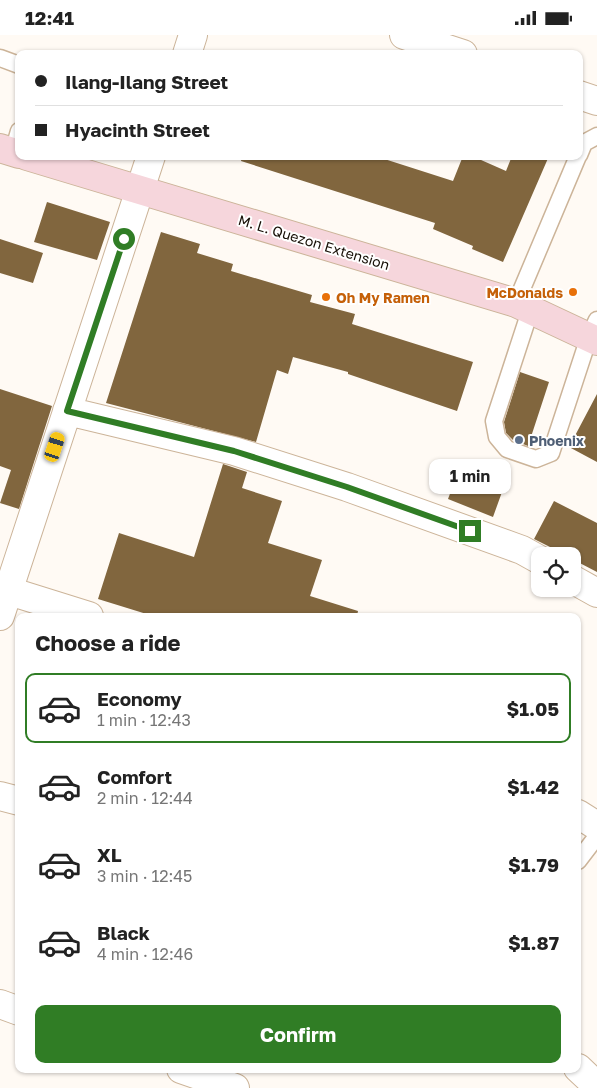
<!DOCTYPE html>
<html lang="en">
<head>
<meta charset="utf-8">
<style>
	:root { --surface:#fff; --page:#f2f2f2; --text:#222; --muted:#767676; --line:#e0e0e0; --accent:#307d25 }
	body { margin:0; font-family:"Golos Text",sans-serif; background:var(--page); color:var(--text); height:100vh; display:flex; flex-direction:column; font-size:19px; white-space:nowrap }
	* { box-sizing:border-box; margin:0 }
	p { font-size:16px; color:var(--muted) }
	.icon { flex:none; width:28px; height:28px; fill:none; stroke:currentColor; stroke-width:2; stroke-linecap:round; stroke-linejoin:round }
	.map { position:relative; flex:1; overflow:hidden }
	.details { position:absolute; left:15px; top:578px; width:566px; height:460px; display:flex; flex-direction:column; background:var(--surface); border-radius:10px; box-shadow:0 1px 4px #0004 }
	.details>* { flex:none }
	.top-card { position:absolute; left:15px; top:15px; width:568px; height:110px; border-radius:10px; box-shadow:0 1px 4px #0004; display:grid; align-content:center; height:110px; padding:0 20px; background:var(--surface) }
	.tools { position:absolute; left:531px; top:512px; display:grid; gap:10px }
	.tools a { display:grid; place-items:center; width:50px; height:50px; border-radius:10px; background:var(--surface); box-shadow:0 1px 4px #0004; font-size:25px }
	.end { position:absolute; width:22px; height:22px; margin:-11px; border:6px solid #307d25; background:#fff; box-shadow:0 0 0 2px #fff }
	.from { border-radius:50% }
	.bubble { position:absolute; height:35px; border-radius:10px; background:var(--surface); box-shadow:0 1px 4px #0004; font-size:16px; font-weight:700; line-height:35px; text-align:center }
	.car { position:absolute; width:15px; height:30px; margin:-15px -8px; border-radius:6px; box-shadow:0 0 4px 1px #0007; background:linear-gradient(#f5c518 24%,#345 0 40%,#f5c518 0 76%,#345 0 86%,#f5c518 0) }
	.top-card b { display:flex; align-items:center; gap:18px; height:48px; font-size:19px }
	.top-card b+b { border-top:1px solid var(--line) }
	.top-card i { width:12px; height:12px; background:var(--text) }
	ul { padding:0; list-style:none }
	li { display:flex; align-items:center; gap:15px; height:70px; margin:0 10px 8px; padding:0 10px; border:2px solid transparent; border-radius:10px }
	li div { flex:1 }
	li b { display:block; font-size:19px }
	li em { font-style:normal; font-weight:700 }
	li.selected { border-color:var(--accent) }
	li>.icon { width:45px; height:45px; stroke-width:1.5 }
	h2 { padding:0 20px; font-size:22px; line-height:60px }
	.cta { display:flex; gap:10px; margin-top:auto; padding:10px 20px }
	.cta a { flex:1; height:58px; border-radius:10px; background:var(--accent); color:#fff; font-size:20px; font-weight:700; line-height:58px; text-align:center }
	.status { display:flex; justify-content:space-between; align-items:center; height:35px; padding:0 25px; background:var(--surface); direction:ltr }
	.status svg { height:14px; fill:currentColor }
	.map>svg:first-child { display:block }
	.building { fill:#81663e }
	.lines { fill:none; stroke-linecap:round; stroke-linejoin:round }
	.service-casing { stroke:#ccb499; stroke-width:19 }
	.minor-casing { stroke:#ccb499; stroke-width:30 }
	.secondary-casing { stroke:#ccb499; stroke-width:30 }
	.service { stroke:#fff; stroke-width:16 }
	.minor { stroke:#fff; stroke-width:28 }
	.secondary { stroke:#f6d6dc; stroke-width:28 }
	.route { stroke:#307d25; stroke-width:6 }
	.food-dot { fill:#e8710a; stroke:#fff; stroke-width:2 }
	.service-dot { fill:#5c6f8a; stroke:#fff; stroke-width:2 }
	.labels { text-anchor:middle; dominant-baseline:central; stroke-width:4; stroke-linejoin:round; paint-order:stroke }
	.street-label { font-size:14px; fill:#160e05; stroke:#fff }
	.food-label { font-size:14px; font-weight:bold; fill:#c56008; stroke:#fff; text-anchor:end }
	.service-label { font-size:14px; font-weight:bold; fill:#4e5e75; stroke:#fff; text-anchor:start }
</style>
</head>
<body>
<div class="status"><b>12:41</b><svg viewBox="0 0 49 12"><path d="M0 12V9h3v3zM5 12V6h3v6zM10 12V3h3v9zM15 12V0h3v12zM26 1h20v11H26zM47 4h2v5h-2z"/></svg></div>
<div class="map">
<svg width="597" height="1053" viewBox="0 0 597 1053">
	<rect width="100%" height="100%" fill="#fffaf4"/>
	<path class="building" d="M 242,121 L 375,121 L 453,146 L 463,121 L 472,121 L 506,136 L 512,121 L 549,121 L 503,227 L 472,214 L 473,211 L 433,194 L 435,188 L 241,126 Z
		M 47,167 L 110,187 L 97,225 L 34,207 Z
		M 161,197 L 200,209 L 197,218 L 233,229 L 231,236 L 312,260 L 310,267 L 355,279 L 352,289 L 473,327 L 457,376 L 348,339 L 348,337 L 293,322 L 288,339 L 277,335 L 256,407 L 106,368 Z
		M 0,204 L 43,218 L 33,248 L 0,238 Z
		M 520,337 L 549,347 L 528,411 L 513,405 L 506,398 L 504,387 Z
		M 0,354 L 52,371 L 19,474 L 0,468 L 11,435 L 0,431 Z
		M 597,359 L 597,427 L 569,412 Z
		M 223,429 L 247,437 L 242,453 L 282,466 L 268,508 L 322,525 L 310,561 L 358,576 L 357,581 L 153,581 L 98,564 L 119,498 L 194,522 Z
		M 457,440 L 502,457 L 493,482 L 448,464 Z
		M 554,466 L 597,488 L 597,537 L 572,524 L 572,521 L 568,521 L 534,504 Z"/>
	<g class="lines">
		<g class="service-casing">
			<path id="service" d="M 0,23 L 19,30
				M 13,117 L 19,96
				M 579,120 L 584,108 L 597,101
				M 516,268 L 578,121
				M 531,273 L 494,386 L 497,402 L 507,414 L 536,424 L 551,418 L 589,302 L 597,285
				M 578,826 L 597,801"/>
		</g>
		<g class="minor-casing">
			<path id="minor" d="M 404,0 L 463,19
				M 187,19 L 193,0
				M 579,60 L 597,66
				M 67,376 L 234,416 L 347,452 L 522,515 L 540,525
				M 572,544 L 597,558
				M 9,556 L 89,581
				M 0,581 L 151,121
				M 0,761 L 19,766
				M 578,779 L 597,791
				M 0,969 L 19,976
				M 578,1033 L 597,1051
				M 181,1034 L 235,1053"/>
		</g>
		<g class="secondary-casing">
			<path id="secondary" d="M 0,113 L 19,119
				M 27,121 L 516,268 L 597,306"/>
		</g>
		<use href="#service" class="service"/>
		<use href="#minor" class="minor"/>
		<use href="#secondary" class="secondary"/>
	</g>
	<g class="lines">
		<path class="route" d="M 124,204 L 67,376 L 234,416 L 347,452 L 470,496"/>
	</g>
	<g class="food-dot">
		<circle cx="573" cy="257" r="5"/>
		<circle cx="326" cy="262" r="5"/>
	</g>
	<circle class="service-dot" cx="519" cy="405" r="5"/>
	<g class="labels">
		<g class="street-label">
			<text transform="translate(314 207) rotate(17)">M. L. Quezon Extension</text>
		</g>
		<g class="food-label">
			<text x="563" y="257">McDonalds</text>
			<text x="336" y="262" text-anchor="start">Oh My Ramen</text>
		</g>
		<g class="service-label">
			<text x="529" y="405">Phoenix</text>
		</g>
	</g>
</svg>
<div class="tools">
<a><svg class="icon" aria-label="locate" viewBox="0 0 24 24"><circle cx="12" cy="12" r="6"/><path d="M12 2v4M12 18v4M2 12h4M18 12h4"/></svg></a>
</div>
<i class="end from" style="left:124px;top:204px"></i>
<i class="end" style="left:470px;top:496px"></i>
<div class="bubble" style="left:429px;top:424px;width:82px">1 min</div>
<i class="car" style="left:55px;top:412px;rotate:18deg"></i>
<div class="top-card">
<b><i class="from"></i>Ilang-Ilang Street</b>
<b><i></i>Hyacinth Street</b>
</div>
<section class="details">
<h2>Choose a ride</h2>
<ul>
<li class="selected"><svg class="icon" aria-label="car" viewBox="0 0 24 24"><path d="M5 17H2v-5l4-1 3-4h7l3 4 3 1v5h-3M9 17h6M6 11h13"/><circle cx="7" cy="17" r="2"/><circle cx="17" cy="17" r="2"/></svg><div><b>Economy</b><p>1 min · 12:43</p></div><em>$1.05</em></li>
<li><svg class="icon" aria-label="car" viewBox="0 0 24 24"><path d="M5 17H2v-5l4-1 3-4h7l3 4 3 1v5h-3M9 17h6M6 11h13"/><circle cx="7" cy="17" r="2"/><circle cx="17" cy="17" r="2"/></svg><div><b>Comfort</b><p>2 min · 12:44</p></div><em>$1.42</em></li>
<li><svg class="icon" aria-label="car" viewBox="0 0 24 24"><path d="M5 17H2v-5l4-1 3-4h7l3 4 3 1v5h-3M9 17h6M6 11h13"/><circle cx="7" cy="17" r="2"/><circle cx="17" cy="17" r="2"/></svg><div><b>XL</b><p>3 min · 12:45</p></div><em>$1.79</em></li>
<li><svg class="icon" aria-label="car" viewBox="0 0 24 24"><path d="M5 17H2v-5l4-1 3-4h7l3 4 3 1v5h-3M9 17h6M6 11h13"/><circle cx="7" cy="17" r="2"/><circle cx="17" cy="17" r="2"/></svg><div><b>Black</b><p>4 min · 12:46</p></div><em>$1.87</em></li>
</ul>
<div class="cta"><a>Confirm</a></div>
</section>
</div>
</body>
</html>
